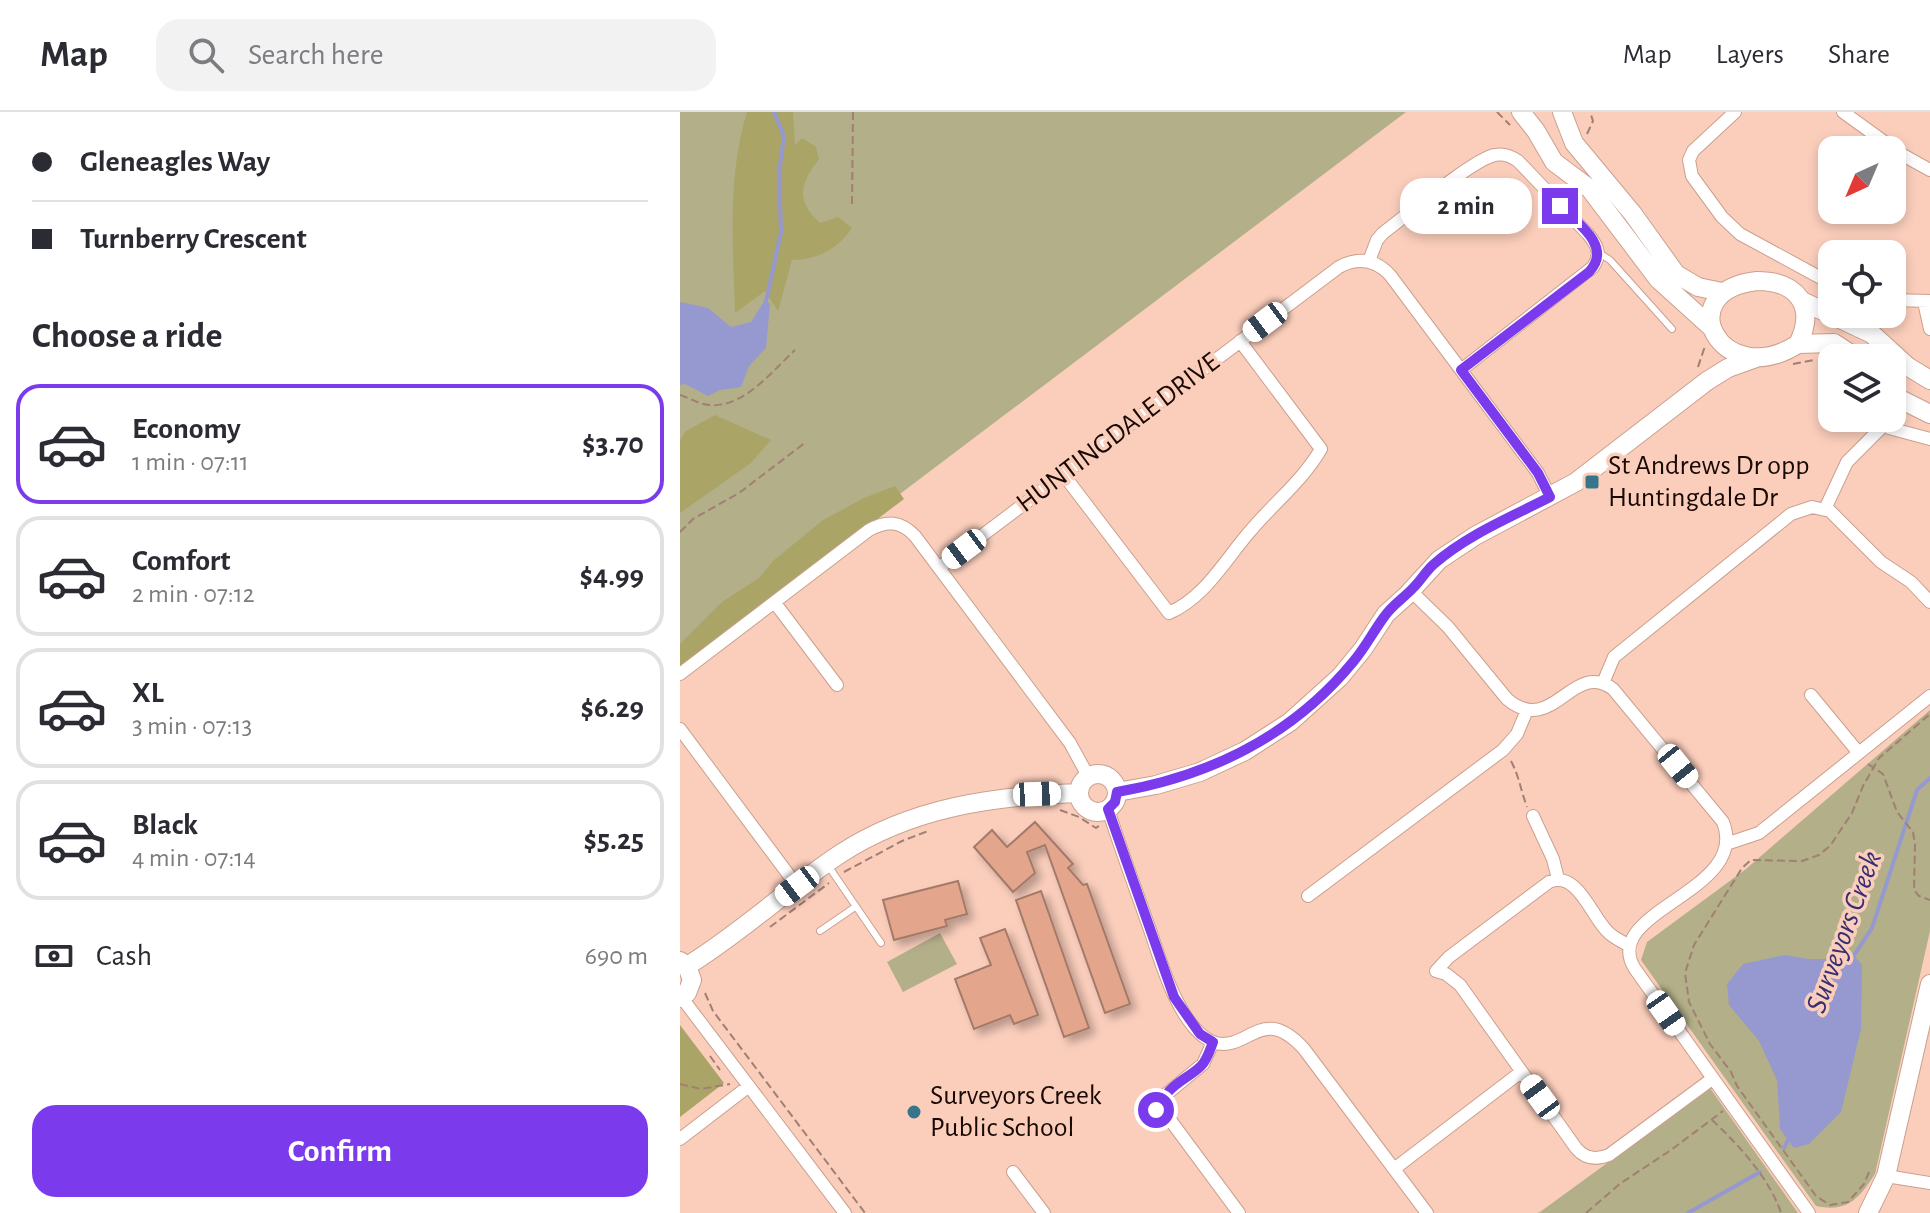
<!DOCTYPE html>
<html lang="en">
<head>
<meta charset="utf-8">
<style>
	:root { --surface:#fff; --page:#f2f2f3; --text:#2b2b33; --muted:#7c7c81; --line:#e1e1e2; --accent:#7c3aed }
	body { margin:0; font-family:"Alegreya Sans",sans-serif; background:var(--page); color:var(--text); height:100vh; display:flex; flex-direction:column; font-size:30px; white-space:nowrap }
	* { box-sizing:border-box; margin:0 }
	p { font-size:26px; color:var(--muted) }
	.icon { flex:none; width:44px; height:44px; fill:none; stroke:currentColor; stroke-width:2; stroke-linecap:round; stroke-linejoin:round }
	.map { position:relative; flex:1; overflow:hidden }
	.details { display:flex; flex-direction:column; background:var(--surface); width:680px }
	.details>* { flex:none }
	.hud { display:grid; align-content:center; height:176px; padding:0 32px; background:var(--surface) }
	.needle { width:52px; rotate:224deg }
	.tools { position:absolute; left:1138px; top:24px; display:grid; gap:16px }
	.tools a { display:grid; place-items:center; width:88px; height:88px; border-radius:16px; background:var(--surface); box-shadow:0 4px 12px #0003; font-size:40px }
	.end { position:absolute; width:36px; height:36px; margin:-18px; border:10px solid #7c3aed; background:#fff; box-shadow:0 0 0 4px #fff }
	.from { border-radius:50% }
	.bubble { position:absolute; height:56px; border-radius:24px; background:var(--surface); box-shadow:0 4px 12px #0003; font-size:26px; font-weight:700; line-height:56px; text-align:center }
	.car { position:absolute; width:24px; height:48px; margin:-24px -12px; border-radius:10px; box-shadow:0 0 6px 2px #0007; background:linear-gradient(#fff 24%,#345 0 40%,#fff 0 76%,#345 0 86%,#fff 0) }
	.hud b { display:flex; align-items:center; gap:28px; height:76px; font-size:30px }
	.hud b+b { border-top:2px solid var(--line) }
	.hud i { width:20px; height:20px; background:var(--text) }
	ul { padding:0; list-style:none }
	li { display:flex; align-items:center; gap:24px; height:120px; margin:0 16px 12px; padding:0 16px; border:4px solid var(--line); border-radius:24px }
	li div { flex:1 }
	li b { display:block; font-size:30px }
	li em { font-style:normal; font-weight:700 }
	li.active { border-color:var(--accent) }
	li>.icon { width:72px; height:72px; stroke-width:1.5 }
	h2 { padding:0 32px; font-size:36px; line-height:96px }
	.pay { display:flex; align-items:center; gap:20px; height:88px; padding:0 32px; font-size:30px }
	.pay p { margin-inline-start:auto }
	.button { display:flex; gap:16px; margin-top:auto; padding:16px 32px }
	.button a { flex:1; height:92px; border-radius:24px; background:var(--accent); color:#fff; font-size:32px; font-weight:700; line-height:92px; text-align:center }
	header { display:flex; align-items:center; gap:48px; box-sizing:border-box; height:112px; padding:0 40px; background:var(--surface); border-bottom:2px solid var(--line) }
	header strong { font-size:38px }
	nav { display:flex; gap:44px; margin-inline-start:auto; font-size:28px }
	.search { width:560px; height:72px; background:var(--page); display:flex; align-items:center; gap:20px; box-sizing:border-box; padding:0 28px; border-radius:24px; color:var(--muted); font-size:30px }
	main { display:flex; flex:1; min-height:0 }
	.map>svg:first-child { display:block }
	.green { fill:#b3af89 }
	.forest { fill:#aba467 }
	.water { fill:#9698d0 }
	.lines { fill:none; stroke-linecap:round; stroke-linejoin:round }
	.stream { stroke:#9698d0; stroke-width:4 }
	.building { fill:#e3a58c; stroke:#a37a69; stroke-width:2; filter:url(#shadow) }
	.lane-casing { stroke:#cb9f8e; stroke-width:8 }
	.street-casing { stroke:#cb9f8e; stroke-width:14 }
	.secondary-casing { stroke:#cb9f8e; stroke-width:20 }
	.path { stroke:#a17f73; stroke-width:2; stroke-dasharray:8 4; stroke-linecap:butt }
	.lane { stroke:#fff; stroke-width:6 }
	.street { stroke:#fff; stroke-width:12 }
	.secondary { stroke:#fff; stroke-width:18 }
	.route { stroke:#7c3aed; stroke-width:10 }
	.poi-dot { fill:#36758a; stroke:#fbcebc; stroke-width:3 }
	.labels { text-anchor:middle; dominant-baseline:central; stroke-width:7; stroke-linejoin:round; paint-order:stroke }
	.street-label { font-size:28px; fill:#180904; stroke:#fbcebc }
	.poi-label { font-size:28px; fill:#180904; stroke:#fbcebc; text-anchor:start }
	.water-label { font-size:30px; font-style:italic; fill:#353072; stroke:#fbcebc }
</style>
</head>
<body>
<header>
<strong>Map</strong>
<div class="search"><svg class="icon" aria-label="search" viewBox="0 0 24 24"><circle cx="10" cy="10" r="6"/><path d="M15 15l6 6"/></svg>Search here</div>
<nav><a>Map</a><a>Layers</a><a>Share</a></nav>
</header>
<main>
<section class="details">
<div class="hud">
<b><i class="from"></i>Gleneagles Way</b>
<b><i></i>Turnberry Crescent</b>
</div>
<h2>Choose a ride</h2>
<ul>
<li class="active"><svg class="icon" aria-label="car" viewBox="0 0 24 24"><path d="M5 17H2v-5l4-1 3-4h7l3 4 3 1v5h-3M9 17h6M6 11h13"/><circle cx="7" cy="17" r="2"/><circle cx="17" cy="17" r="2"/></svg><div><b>Economy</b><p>1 min · 07:11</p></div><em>$3.70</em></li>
<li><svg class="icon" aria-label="car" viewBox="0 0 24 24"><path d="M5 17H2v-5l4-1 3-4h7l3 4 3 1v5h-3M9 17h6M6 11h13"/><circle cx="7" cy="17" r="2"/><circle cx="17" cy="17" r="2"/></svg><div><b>Comfort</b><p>2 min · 07:12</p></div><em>$4.99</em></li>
<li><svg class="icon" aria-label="car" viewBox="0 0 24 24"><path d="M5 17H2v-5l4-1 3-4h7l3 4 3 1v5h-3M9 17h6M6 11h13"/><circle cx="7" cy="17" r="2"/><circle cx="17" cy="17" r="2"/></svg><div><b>XL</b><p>3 min · 07:13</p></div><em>$6.29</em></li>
<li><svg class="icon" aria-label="car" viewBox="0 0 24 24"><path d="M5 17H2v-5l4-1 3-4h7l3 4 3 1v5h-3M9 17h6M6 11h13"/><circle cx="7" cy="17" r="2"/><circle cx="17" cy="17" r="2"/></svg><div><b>Black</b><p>4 min · 07:14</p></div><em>$5.25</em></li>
</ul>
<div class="pay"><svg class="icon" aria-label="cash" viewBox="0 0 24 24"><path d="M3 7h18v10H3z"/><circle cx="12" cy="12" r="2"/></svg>Cash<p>690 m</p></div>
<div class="button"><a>Confirm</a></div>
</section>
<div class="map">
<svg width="1250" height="1101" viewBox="0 0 1250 1101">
	<defs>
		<filter id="shadow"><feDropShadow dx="5.5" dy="5.5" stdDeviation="4" flood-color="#0004"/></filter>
	</defs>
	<rect width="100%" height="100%" fill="#fbcebc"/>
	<path class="green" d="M 0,0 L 726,0 L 0,548 Z
		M 1250,598 L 1250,819 L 1195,1062 C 1179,1086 1168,1101 1136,1094 L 961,848 L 967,830 L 1066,757 Z
		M 260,821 L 277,852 L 223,880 L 207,850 Z
		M 1030,976 L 1118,1101 L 857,1101 L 860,1100 Z"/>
	<path class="forest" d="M 67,0 L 113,0 L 115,33 L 122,26 L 136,35 L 139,47 C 120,72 115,88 140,111 L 158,105 L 172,116 C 158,137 137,148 112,148 L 98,199 L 85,179 L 55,201 C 53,135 47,64 67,0 Z
		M 35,303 L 91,328 L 71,351 L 0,401 L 0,328 L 6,319 Z
		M 215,374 L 224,387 L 0,556 L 0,532 L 42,490 L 79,466 L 93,449 L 143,408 L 184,386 Z
		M 0,913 L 44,971 L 0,1005 Z"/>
	<path class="water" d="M 0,190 L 28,196 L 51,215 L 71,210 L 83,191 L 90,191 L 86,236 L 69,254 L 61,275 L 40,278 L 28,284 L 5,272 L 0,273 Z
		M 1173,842 L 1182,853 L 1181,917 L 1161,1000 L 1129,1032 L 1114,1036 L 1100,1017 L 1097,968 L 1079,929 L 1049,893 L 1047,872 L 1063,852 L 1105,843 L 1128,847 L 1151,847 Z"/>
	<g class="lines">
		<path class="stream" d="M 85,194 L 101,120 L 99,61 L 104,24 L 94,0
			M 1173,845 L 1192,816 L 1237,678 L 1250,666
			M 1104,1036 L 1109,1026
			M 1008,1101 L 1080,1060"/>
	</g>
	<path class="building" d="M 355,710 L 393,752 L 388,756 L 403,773 L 407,772 L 450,892 L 425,901 L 365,733 L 347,740 L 355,761 L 333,780 L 294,735 L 312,718 L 327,735 Z
		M 278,769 L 287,802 L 265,808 L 267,814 L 214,828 L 203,788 Z
		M 361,779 L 409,916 L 384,925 L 336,788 Z
		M 325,817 L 358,903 L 334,912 L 330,903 L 294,917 L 275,867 L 311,853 L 300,826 Z"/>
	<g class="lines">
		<g class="lane-casing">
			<path id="lane" d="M 919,141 L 930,148 L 992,217
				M 149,755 L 201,831
				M 140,819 L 175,795"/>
		</g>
		<g class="street-casing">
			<path id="street" d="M 1055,0 L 1013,39 L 1009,48 L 1012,64 L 1042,105 L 1060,122 L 1152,172
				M 1163,0 L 1221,42 L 1250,58
				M 689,149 L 697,128 L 703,121 C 725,105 793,47 815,43 C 824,41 831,44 838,49 L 908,122 C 917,133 922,142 913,155 L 781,258
				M 1212,188 L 1250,189
				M 1244,190 L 1250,217
				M 1197,306 L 1209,316 L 1250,327
				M 383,362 L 489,501 C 526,485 546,446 572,417 C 595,390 623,368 641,337 L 560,229
				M 1145,397 L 1167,350 L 1204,313
				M 259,456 L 659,155 C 678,145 695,147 710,163 L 858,361 L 870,385
				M 731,479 L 768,515 L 827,587 C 873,626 892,547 933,577 L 1043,710 C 1071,780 918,799 955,857 L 1129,1101
				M 95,491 L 157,573
				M 0,562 L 189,418 C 207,408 221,409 235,424 L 390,631 L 408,664
				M 923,571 L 934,545 L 1111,402 L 1132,395 L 1150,399 L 1201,450 L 1231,470 L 1250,490
				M 1131,583 L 1178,640
				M 0,617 L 117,774
				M 428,697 C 441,738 456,778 470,818 C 478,841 485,866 496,887 C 504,903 518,926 536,931 C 569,939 582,891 624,937 L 747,1101
				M 853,704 L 873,747 L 878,767
				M 1049,731 L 1079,721 L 1250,584
				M 628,784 L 823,638 L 837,622 L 847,598
				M 948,833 C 941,829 932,825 927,819 C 911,803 897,758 869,770 L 769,845 L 756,859 L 766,862 L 780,873 L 896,1036 C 905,1047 916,1048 929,1043 L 1032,967
				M 2,886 L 165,1101
				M 533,930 L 523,952 L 484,984 L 482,997 L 559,1101
				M 0,1027 L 69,974
				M 714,1057 L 841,960
				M 333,1060 L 364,1101
				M 1206,1064 L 1250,1071"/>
		</g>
		<g class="secondary-casing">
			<path id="secondary" d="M 841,0 L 856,19 L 874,50 L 910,77 L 978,167 L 1031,215
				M 882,0 L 894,31 L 953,102 L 996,162 L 1018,175 L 1042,180
				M 1077,169 C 1117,169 1137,194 1118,232 C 1041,281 988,179 1077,169 Z
				M 1122,189 L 1192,222 L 1227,254 L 1250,268
				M 1118,232 L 1154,231 L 1177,246
				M 1212,283 L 1250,302
				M399 681a19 19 0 1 1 38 0a19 19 0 1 1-38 0Z
				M 437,680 L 476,673 L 520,660 L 565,639 L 610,610 L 660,565 L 683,537 L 706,502 L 726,484 L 759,448 L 795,424 L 896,370 L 1027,269 L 1048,256 L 1076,246
				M 0,849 L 7,854 L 12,868 L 7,881 L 0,886
				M 7,854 C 61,821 107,777 160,742 C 232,695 314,684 398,681
				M 1188,1101 L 1206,1064 L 1250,872"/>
		</g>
		<path class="path" d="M 817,0 L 830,13
			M 907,22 L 913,9 L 910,0
			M 172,92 L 173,0
			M 1140,248 L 1152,250
			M 1113,252 L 1134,248
			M 1018,255 L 1025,234
			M 0,283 C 10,286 20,293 30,293 C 64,296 93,258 115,238
			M 0,420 L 13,407 L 59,381 L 126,330
			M 831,649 C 839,664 841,679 847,695
			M 1188,652 L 1203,662 L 1217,700 L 1233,720 L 1235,732 L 1234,778 L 1239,784 L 1250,788
			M 380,698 L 399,705 L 416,716 L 420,713
			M 164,760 L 222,729 L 248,719
			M 90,815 L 149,771
			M 25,881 L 33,899 L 185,1101
			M 30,944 L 40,958
			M 0,972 L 21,977 L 50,972
			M 1032,1008 C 1058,1032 1090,1067 1101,1101
			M 1189,1060 L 1184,1072 L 1168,1090 L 1150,1093 L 1136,1084 L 1057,974 L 1051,960 L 1030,932 L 1009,890 L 1005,861 L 1014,833 L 1062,756 L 1071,748 L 1122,749 L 1139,743 L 1150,734 L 1172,701 L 1183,674 L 1199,646 L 1250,602
			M 906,1101 L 941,1071 L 991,1038 L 1043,999"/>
		<use href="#lane" class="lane"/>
		<use href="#street" class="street"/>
		<use href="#secondary" class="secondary"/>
	</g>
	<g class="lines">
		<path class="route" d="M 476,998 L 482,997 C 482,975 507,968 521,954 C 527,948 530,938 533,930 L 520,922 L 494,885 L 428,697 L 435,690 L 437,680 C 530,664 612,624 673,550 C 685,536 693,520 704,505 C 712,493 724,486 734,475 C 741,468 746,459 754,452 C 787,423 831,405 870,385 L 858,361 L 781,258 L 909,160 C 933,135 898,111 880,94"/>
	</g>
	<g class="poi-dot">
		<rect x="904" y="362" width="16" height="16" rx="4"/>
		<circle cx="234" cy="1000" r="8"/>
	</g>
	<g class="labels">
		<g class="street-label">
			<text transform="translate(438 321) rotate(-37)">HUNTINGDALE DRIVE</text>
		</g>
		<g class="poi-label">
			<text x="928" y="354">St Andrews Dr opp<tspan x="928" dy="32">Huntingdale Dr</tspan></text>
			<text x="250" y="984">Surveyors Creek<tspan x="250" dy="32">Public School</tspan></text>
		</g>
		<g class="water-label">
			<text transform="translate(1164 820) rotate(-70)">Surveyors Creek</text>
		</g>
	</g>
</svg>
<div class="tools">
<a><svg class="needle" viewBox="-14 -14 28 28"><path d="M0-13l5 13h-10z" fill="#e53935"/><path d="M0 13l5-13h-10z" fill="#7c7c81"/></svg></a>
<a><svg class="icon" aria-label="locate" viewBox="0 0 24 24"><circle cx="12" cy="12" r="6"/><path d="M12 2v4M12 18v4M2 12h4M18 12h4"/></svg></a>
<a><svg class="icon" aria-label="layers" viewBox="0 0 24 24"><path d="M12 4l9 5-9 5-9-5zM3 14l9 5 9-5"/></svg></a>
</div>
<i class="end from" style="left:476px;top:998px"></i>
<i class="end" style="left:880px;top:94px"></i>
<div class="bubble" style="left:720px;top:66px;width:132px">2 min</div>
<i class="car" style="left:585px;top:210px;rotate:233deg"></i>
<i class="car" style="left:284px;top:437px;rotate:233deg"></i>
<i class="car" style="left:998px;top:654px;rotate:141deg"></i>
<i class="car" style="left:357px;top:682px;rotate:88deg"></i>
<i class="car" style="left:117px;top:774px;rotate:233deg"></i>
<i class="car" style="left:986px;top:901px;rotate:145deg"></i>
<i class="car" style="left:860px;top:985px;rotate:324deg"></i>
</div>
</main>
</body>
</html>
